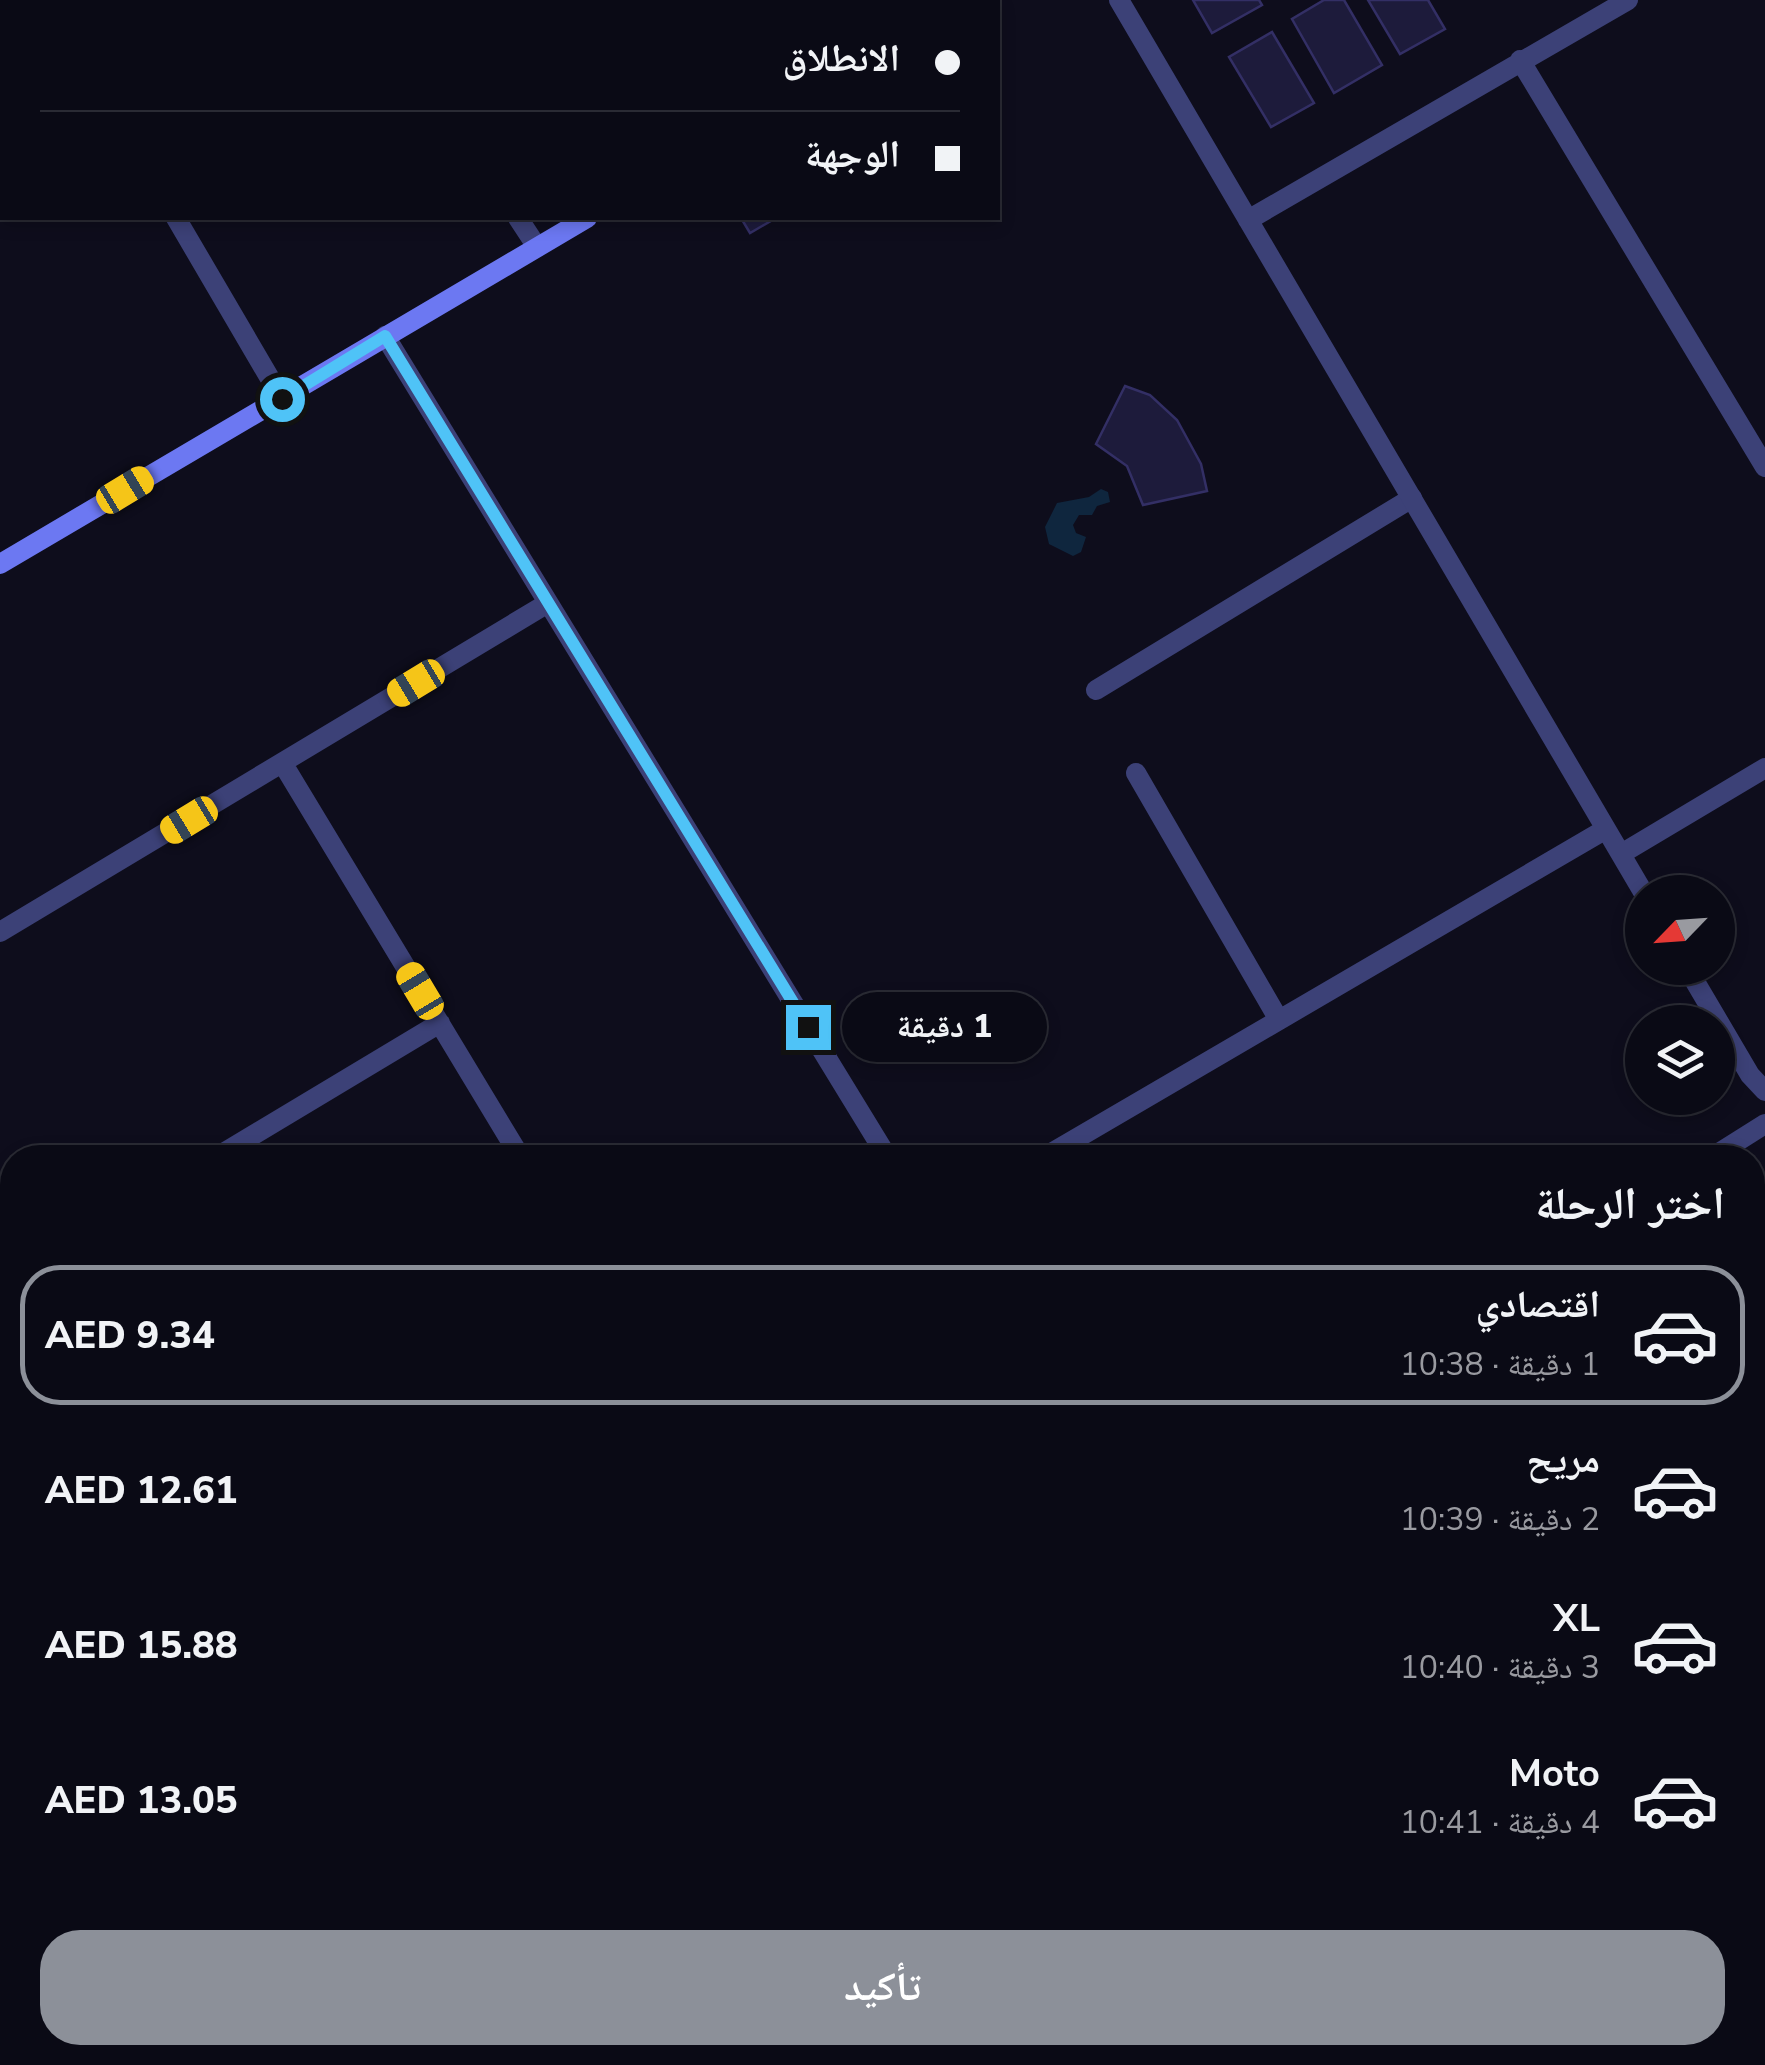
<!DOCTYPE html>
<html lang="ar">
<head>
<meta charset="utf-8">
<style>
	:root { --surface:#0a0a15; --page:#181822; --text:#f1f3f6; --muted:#999aa0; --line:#2a2b34; --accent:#8c9099 }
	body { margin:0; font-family:"Nunito Sans","Noto Naskh Arabic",sans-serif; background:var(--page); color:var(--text); direction:rtl; height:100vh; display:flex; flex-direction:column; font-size:38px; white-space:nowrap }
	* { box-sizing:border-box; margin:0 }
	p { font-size:32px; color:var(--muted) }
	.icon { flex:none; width:55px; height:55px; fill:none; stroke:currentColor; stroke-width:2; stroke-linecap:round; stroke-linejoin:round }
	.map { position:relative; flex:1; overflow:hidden; direction:ltr }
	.side { position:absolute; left:0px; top:1145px; width:1765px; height:920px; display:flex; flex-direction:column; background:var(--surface); border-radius:40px 40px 0 0; box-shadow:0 5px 15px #0003,0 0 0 2px var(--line); direction:rtl }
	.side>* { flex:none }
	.hud { position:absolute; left:0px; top:0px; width:1000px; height:220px; box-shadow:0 5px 15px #0003,0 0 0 2px var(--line); direction:rtl; display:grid; align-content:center; height:220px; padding:0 40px; background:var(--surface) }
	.needle { width:65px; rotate:245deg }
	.controls { position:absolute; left:1625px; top:875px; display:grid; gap:20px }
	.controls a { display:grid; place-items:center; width:110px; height:110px; border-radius:50%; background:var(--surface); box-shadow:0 5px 15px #0003,0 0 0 2px var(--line); font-size:50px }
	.end { position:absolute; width:45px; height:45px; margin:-22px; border:12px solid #4fc3f7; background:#111; box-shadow:0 0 0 5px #111 }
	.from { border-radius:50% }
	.bubble { position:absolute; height:70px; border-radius:35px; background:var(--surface); box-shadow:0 5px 15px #0003,0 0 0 2px var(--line); font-size:32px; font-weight:800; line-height:70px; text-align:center; direction:rtl }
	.car { position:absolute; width:30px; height:60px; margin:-30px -15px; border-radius:12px; box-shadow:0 0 8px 2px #0007; background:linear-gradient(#f5c518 24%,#345 0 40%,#f5c518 0 76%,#345 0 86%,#f5c518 0) }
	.hud b { display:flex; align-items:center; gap:35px; height:95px; font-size:38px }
	.hud b+b { border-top:2px solid var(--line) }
	.hud i { width:25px; height:25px; background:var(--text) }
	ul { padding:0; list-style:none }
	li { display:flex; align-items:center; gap:30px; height:140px; margin:0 20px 15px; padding:0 20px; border:5px solid transparent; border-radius:40px }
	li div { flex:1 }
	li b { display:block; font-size:38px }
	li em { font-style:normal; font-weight:800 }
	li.selected { border-color:var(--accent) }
	li>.icon { width:90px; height:90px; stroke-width:1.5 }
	h2 { padding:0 40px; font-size:45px; line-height:120px }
	.cta { display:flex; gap:20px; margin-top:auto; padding:20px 40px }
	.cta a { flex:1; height:115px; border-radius:40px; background:var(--accent); color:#fff; font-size:40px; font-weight:800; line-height:115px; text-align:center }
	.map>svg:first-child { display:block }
	.water { fill:#0f263e }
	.building { fill:#1d1b3b; stroke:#332f65; stroke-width:2.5 }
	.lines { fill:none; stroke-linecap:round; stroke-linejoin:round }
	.lane { stroke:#3c4177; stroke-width:20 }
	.street { stroke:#3c4177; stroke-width:20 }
	.secondary { stroke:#6c78f2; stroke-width:20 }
	.route { stroke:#4fc3f7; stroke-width:12 }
</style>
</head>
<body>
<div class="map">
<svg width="1765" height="2065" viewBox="0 0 1765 2065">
	<rect width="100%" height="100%" fill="#0e0d1c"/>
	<path class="water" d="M 1101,489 L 1108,492 L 1110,502 L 1097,506 L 1092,515 L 1079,515 L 1073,525 L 1076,533 L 1086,537 L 1081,552 L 1073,556 L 1049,544 L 1045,527 L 1057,503 L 1089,497 Z"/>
	<path class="building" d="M 1193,0 L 1259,0 L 1262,5 L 1212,33 Z
		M 1324,0 L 1344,0 L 1382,65 L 1334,93 L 1292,19 Z
		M 1368,0 L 1428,0 L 1445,29 L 1400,54 Z
		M 1272,32 L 1314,103 L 1271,127 L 1229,57 Z
		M 741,218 L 776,218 L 750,233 Z
		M 1125,386 L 1150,395 L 1177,420 L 1201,464 L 1207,491 L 1143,505 L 1127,466 L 1096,444 Z"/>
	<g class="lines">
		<path class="lane" d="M 1096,690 L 1412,498"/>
		<path class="street" d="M 49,0 L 50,2
			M 388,0 L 389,2
			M 756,0 L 758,2
			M 1119,0 L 1643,892
			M 1520,60 L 1765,467
			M 176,218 L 282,399
			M 518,218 L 537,247
			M 1248,220 L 1628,0
			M 385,336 L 888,1158
			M 283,764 L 521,1158
			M 1136,773 L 1279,1020
			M 1621,854 L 1765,768
			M 0,932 L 548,603
			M 1687,968 L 1750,1075 L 1765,1091
			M 215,1158 L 440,1023
			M 1043,1158 L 1606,829
			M 1711,1158 L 1765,1124
			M 0,1286 L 12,1279
			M 0,1421 L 12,1441
			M 1752,1540 L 1765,1532
			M 1752,1969 L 1765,1989
			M 0,2035 L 19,2065
			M 390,2052 L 398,2065
			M 751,2052 L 758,2065
			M 1062,2052 L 1070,2065
			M 1437,2052 L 1445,2065
			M 806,2065 L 826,2052
			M 1397,2065 L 1417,2052"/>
		<path class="secondary" d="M 955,2 L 959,0
			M 0,564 L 587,218"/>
	</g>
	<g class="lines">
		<path class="route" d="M 282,399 L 385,336 L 808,1027"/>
	</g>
</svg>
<div class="controls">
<a><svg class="needle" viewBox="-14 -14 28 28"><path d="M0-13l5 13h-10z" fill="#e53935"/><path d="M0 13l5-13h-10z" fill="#999aa0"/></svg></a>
<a><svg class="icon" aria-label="layers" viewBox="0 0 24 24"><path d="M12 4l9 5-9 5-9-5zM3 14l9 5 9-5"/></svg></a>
</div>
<i class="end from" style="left:282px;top:399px"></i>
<i class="end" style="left:808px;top:1027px"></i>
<div class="bubble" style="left:842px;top:992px;width:205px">1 دقيقة</div>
<i class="car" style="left:125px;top:490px;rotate:59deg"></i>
<i class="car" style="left:416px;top:683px;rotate:239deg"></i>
<i class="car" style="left:189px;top:820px;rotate:239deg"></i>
<i class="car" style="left:420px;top:991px;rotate:329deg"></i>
<div class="hud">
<b><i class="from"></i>الانطلاق</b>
<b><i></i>الوجهة</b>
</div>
<section class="side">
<h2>اختر الرحلة</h2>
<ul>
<li class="selected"><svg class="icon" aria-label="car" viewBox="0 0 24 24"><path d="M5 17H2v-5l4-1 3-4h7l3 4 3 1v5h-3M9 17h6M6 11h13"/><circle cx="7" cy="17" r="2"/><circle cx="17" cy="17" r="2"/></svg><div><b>اقتصادي</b><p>1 دقيقة · 10:38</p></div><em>AED 9.34</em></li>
<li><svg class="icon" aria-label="car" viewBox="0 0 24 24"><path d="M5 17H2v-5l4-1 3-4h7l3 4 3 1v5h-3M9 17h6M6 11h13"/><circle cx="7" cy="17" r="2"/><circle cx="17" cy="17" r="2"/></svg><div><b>مريح</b><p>2 دقيقة · 10:39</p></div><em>AED 12.61</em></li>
<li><svg class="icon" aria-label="car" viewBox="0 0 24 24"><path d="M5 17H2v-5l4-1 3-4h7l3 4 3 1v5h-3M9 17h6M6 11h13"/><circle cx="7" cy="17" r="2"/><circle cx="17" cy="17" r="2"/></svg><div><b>XL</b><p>3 دقيقة · 10:40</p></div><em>AED 15.88</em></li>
<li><svg class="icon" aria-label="car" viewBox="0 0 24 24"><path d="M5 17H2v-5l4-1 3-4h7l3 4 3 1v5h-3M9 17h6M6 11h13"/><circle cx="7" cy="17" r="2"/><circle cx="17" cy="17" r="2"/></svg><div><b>Moto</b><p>4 دقيقة · 10:41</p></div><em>AED 13.05</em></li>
</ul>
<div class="cta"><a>تأكيد</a></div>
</section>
</div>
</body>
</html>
